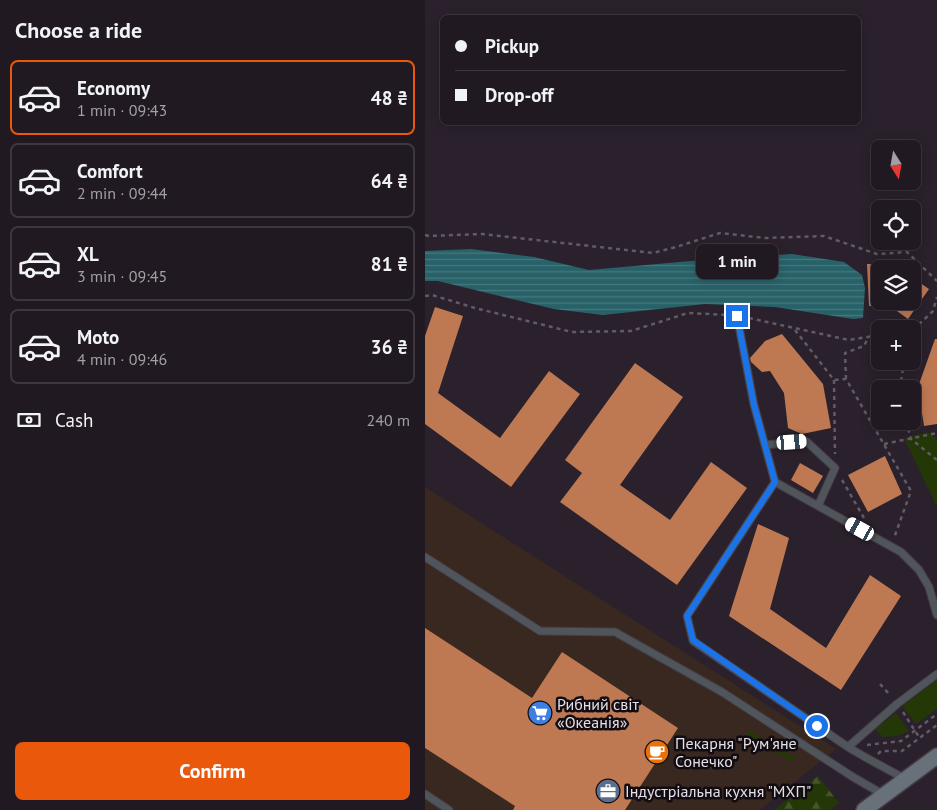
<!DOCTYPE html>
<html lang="en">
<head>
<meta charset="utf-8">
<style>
	:root { --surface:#201921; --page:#28222a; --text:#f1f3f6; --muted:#a2a0a5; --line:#3d383f; --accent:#ea580c }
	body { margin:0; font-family:"PT Sans",sans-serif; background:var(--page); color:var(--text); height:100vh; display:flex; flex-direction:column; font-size:19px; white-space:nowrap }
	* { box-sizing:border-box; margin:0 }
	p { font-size:16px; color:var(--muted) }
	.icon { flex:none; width:28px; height:28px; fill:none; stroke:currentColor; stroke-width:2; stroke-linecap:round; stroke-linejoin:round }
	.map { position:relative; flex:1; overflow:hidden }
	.side { display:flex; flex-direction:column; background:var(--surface); width:425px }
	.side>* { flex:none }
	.banner { position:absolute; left:15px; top:15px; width:421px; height:110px; border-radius:8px; box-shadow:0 2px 12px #0003,0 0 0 1px var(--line); display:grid; align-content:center; height:110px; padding:0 15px; background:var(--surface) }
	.needle { width:32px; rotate:169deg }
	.buttons { position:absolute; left:446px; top:140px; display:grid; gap:10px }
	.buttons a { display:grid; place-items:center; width:50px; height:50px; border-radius:8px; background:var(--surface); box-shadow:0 2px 12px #0003,0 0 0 1px var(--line); font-size:25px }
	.end { position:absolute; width:22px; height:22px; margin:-11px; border:6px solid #1a73e8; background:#fff; box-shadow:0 0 0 2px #fff }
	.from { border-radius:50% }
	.bubble { position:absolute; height:35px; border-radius:8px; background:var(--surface); box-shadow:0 2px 12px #0003,0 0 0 1px var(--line); font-size:16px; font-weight:600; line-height:35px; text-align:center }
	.car { position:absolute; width:15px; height:30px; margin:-15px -8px; border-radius:6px; box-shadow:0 0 4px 1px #0007; background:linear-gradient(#fff 24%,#345 0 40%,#fff 0 76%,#345 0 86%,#fff 0) }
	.banner b { display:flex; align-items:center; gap:18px; height:48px; font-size:19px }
	.banner b+b { border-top:1px solid var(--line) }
	.banner i { width:12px; height:12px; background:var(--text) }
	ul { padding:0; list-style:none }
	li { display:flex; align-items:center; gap:15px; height:75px; margin:0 10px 8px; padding:0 5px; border:2px solid var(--line); border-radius:8px }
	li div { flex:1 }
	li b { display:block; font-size:19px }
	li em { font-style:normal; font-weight:600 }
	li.active { border-color:var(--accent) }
	li>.icon { width:45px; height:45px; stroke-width:1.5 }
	h2 { padding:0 15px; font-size:22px; line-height:60px }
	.pay { display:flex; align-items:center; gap:12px; height:55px; padding:0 15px; font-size:19px }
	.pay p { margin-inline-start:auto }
	.button { display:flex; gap:10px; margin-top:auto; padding:10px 15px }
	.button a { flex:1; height:58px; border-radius:8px; background:var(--accent); color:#fff; font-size:20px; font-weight:600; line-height:58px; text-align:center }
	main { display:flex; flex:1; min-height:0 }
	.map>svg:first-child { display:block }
	.commercial { fill:#39281f }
	.green { fill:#243707 }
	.forest { fill:url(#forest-firs) }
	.water { fill:url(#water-rules) }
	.building { fill:#be7953 }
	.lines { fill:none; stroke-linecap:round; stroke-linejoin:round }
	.lane-casing { stroke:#443c46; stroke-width:9 }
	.secondary-casing { stroke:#443c46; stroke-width:18 }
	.path { stroke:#625a64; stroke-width:2.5; stroke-dasharray:4 4; stroke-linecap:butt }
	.lane { stroke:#50555b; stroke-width:7 }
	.secondary { stroke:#687079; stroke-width:15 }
	.route { stroke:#1a73e8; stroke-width:6 }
	.labels { text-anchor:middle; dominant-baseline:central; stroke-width:5; stroke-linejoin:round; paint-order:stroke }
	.poi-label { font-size:16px; fill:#e5dfe6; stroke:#100c11; text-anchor:start }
</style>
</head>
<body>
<main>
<section class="side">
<h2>Choose a ride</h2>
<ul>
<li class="active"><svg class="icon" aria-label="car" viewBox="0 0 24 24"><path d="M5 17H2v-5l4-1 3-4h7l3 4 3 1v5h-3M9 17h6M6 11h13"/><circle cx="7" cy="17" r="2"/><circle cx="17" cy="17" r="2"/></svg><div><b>Economy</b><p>1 min · 09:43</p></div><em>48 ₴</em></li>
<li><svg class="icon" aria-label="car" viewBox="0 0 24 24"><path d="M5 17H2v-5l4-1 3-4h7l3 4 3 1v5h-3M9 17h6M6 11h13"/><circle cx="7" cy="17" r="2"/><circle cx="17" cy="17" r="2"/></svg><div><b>Comfort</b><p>2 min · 09:44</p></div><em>64 ₴</em></li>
<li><svg class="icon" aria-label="car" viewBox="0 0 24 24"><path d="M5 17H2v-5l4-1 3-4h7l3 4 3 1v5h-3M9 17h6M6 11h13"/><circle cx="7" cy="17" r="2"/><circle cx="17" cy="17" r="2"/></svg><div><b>XL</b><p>3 min · 09:45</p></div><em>81 ₴</em></li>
<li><svg class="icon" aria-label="car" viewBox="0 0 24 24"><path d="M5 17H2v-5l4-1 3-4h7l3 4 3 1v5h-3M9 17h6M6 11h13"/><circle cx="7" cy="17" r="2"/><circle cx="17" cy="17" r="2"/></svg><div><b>Moto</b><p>4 min · 09:46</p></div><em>36 ₴</em></li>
</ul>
<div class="pay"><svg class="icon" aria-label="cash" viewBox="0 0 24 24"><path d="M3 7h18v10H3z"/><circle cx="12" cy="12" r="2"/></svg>Cash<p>240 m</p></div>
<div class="button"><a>Confirm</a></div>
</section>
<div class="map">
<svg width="512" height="810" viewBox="0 0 512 810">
	<defs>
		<pattern id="forest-firs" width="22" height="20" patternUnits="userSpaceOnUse" patternTransform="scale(1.25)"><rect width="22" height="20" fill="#243707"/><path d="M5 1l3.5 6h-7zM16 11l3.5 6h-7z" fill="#44542b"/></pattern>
		<pattern id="water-rules" width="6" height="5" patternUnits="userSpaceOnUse" patternTransform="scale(1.25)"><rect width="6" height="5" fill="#286269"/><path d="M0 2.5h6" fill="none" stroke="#47787e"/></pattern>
	</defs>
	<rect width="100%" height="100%" fill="#2a212c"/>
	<path class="commercial" d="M 0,487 L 411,749 L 335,810 L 0,810 Z"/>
	<path class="green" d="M 503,432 L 512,439 L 512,507 L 479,438 Z
		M 512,680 L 512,709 L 491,724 L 477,706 Z
		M 471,713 L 484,731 L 473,736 L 458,737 L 450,729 Z
		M 324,730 L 369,758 L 366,762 L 322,734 Z"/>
	<path class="forest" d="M 393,776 L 414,803 L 405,810 L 349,810 Z"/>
	<path class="water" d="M 46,249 L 109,257 L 164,270 L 289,259 L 367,254 L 419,262 L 437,275 L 440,288 L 438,318 L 428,319 L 350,307 L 280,304 L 178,315 L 129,309 L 13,281 L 0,281 L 0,251 Z"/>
	<path class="building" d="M 442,264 L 455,264 L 455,306 L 444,306 Z
		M 488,278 L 504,289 L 483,319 L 458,301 L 488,301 Z
		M 10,307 L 38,316 L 13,393 L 75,438 L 124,371 L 155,394 L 86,487 L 0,424 L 0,336 Z
		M 357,334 L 398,384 L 406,428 L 377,434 L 363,428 L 359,393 L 345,371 L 337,372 L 326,362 L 325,358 L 340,341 Z
		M 510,339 L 512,339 L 512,424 L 499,426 L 493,387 Z
		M 210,363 L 258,397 L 195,485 L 245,520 L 286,462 L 322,488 L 252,585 L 135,502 L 157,473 L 140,460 Z
		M 460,456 L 477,494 L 443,512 L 423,475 Z
		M 375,463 L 398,476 L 388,493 L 366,480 Z
		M 333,524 L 364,538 L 345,609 L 401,648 L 445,575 L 476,596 L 416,690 L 304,616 Z
		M 0,628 L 107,698 L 137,652 L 253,728 L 200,810 L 88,810 L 90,806 L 0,748 Z"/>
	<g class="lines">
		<g class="lane-casing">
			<path id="lane" d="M 312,316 L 329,405 L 350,482 L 476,552 L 494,570 L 504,587 L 512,615
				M 340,445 L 381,441 L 410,468 L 393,506
				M 350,482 L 262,616 L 268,641 L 423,747
				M 0,557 L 115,631 L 190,632 L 297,692 L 428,777 L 459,795
				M 480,779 C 461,768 442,759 423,747 L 472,704 L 512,674
				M 0,794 L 24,810"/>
		</g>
		<g class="secondary-casing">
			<path id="secondary" d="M 439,810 L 512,756"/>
		</g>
		<path class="path" d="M 0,235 L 4,236 L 57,234 L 228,253 L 251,247 L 295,233 L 340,238 L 399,236 L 452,254 L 482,252 L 512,281
			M 0,296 L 7,295 L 50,308 L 147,332 L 206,331 L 263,313 L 303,315
			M 324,318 L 424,340 L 455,335
			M 370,330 L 409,380 L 421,379 L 486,491 L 469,538
			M 488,330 L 508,311 L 512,297
			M 421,379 L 420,353 L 439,346 L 444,336
			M 409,380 L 410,454
			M 475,389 L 479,361
			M 481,421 L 486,439 L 512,460
			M 459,444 L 512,433
			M 417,480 L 439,518
			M 455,684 L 465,695
			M 478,712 L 490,731 L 495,738
			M 442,745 L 476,741 L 512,714
			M 453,754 L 456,751 L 477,751 L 512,725"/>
		<use href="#lane" class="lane"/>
		<use href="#secondary" class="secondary"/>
	</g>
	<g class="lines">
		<path class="route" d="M 312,316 L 329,405 L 350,482 L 262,616 L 268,640 L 392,726"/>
	</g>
	<defs>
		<g id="supermarket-disc" transform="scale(1.25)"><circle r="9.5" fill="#3f7fe0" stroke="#100c11"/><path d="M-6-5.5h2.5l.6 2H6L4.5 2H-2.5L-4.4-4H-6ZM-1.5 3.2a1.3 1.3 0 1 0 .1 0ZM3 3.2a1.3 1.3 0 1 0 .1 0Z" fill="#fff"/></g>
		<g id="cafe-disc" transform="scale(1.25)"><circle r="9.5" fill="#e8710a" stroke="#100c11"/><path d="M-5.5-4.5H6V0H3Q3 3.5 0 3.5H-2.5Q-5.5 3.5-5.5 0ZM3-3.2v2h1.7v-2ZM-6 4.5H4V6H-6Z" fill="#fff"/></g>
		<g id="office-disc" transform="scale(1.25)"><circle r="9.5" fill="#5c6f8a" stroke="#100c11"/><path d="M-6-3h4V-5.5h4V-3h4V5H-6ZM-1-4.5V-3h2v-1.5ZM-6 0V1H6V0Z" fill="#fff"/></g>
	</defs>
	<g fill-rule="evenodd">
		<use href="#supermarket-disc" x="115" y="713"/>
		<use href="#cafe-disc" x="232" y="752"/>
		<use href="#office-disc" x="183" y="791"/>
	</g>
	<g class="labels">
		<g class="poi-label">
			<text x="132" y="704">Рибний світ<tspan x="132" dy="18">«Океанія»</tspan></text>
			<text x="250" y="743">Пекарня "Рум'яне<tspan x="250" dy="18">Сонечко"</tspan></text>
			<text x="200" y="791">Індустріальна кухня "МХП"</text>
		</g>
	</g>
</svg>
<div class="buttons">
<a><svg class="needle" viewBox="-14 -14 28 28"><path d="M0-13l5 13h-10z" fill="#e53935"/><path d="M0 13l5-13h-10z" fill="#a2a0a5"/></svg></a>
<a><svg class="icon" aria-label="locate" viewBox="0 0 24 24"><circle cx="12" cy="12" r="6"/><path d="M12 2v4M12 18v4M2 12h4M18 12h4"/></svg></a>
<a><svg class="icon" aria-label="layers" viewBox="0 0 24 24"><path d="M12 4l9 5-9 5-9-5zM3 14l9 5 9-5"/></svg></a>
<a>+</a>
<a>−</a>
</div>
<i class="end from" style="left:392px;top:726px"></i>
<i class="end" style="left:312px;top:316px"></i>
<div class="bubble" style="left:271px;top:244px;width:82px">1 min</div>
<i class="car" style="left:367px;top:442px;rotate:86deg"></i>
<i class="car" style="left:435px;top:529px;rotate:299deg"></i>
<div class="banner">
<b><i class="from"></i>Pickup</b>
<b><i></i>Drop-off</b>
</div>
</div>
</main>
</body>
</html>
